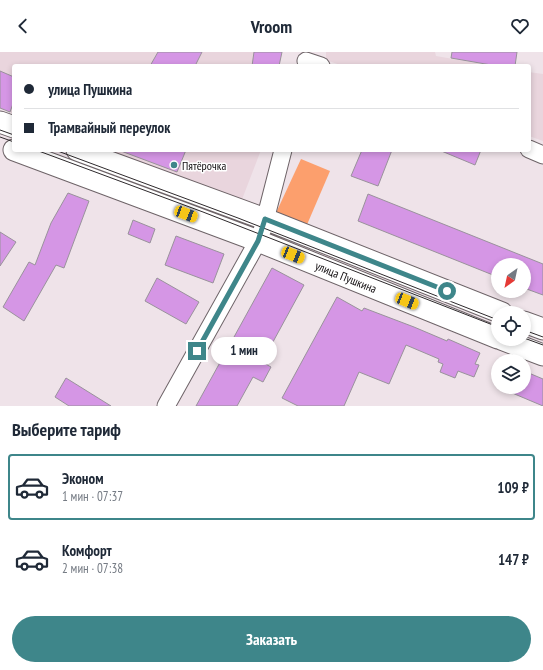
<!DOCTYPE html>
<html lang="ru">
<head>
<meta charset="utf-8">
<style>
	:root { --surface:#fff; --page:#f6f6f7; --text:#1f2937; --muted:#747a83; --line:#e0e1e3; --accent:#3e868a }
	body { margin:0; font-family:"PT Sans Narrow",sans-serif; background:var(--page); color:var(--text); height:100vh; display:flex; flex-direction:column; font-size:15px; white-space:nowrap }
	* { box-sizing:border-box; margin:0 }
	p { font-size:13px; color:var(--muted) }
	.icon { flex:none; width:22px; height:22px; fill:none; stroke:currentColor; stroke-width:2; stroke-linecap:round; stroke-linejoin:round }
	.map { position:relative; height:354px; overflow:hidden }
	.details { display:flex; flex-direction:column; background:var(--surface); flex:1 }
	.details>* { flex:none }
	.banner { position:absolute; left:12px; top:12px; width:519px; height:88px; border-radius:4px; box-shadow:0 2px 6px #0003; display:grid; align-content:center; height:88px; padding:0 12px; background:var(--surface) }
	.needle { width:26px; rotate:213deg }
	.buttons { position:absolute; left:491px; top:206px; display:grid; gap:8px }
	.buttons a { display:grid; place-items:center; width:40px; height:40px; border-radius:50%; background:var(--surface); box-shadow:0 2px 6px #0003; font-size:20px }
	.end { position:absolute; width:18px; height:18px; margin:-9px; border:5px solid #3e868a; background:#fff; box-shadow:0 0 0 2px #fff }
	.from { border-radius:50% }
	.bubble { position:absolute; height:28px; border-radius:14px; background:var(--surface); box-shadow:0 2px 6px #0003; font-size:13px; font-weight:800; line-height:28px; text-align:center }
	.car { position:absolute; width:12px; height:24px; margin:-12px -6px; border-radius:5px; box-shadow:0 0 3px 1px #0007; background:linear-gradient(#f5c518 24%,#345 0 40%,#f5c518 0 76%,#345 0 86%,#f5c518 0) }
	.banner b { display:flex; align-items:center; gap:14px; height:38px; font-size:15px }
	.banner b+b { border-top:1px solid var(--line) }
	.banner i { width:10px; height:10px; background:var(--text) }
	ul { padding:0; list-style:none }
	li { display:flex; align-items:center; gap:12px; height:66px; margin:0 8px 6px; padding:0 4px; border:2px solid transparent; border-radius:4px }
	li div { flex:1 }
	li b { display:block; font-size:15px }
	li em { font-style:normal; font-weight:800 }
	li.selected { border-color:var(--accent) }
	li>.icon { width:36px; height:36px; stroke-width:1.5 }
	h2 { padding:0 12px; font-size:18px; line-height:48px }
	.primary-button { display:flex; gap:8px; margin-top:auto; padding:8px 12px }
	.primary-button a { flex:1; height:46px; border-radius:24px; background:var(--accent); color:#fff; font-size:16px; font-weight:800; line-height:46px; text-align:center }
	header { display:flex; justify-content:space-between; align-items:center; height:52px; padding:0 12px; background:var(--surface); font-size:18px; font-weight:800 }
	.map>svg:first-child { display:block }
	.built { fill:#e9d5dd }
	.forest { fill:#fc9f6d }
	.building { fill:#d596e5; stroke:#99929b }
	.lines { fill:none; stroke-linecap:round; stroke-linejoin:round }
	.minor-casing { stroke:#6e6468; stroke-width:19 }
	.major-casing { stroke:#6e6468; stroke-width:23 }
	.minor { stroke:#fff; stroke-width:17 }
	.major { stroke:#fff; stroke-width:21 }
	.tram { stroke:#2e292c; stroke-width:1 }
	.route { stroke:#3e868a; stroke-width:5 }
	.poi-dot { fill:#3e868a; stroke:#fff; stroke-width:1.5 }
	.labels { text-anchor:middle; dominant-baseline:central; stroke-width:3; stroke-linejoin:round; paint-order:stroke }
	.poi-label { font-size:12px; fill:#120e10; stroke:#fff; text-anchor:start }
	.street-label { font-size:12px; fill:#120e10; stroke:#fff }
</style>
</head>
<body>
<header><svg class="icon" aria-label="back" viewBox="0 0 24 24"><path d="M15 5l-7 7 7 7"/></svg>Vroom<svg class="icon" aria-label="heart" viewBox="0 0 24 24"><path d="M12 20l-8-8c-3-5 5-10 8-4 3-6 11-1 8 4z"/></svg></header>
<div class="map">
<svg width="543" height="354" viewBox="0 0 543 354">
	<rect width="100%" height="100%" fill="#efe3e9"/>
	<path class="built" d="M 0,0 L 282,0 L 279,14 L 14,14 L 14,62 L 0,56 Z
		M 326,0 L 435,0 L 436,4 L 494,14 L 343,14 L 326,8 Z
		M 529,20 L 543,22 L 543,89 L 529,84 Z
		M 99,98 L 261,98 L 241,150 Z"/>
	<path class="forest" d="M 301,107 L 330,119 L 306,175 L 275,163 Z"/>
	<path class="building" d="M 158,0 L 202,0 L 195,14 L 150,14 Z
		M 254,0 L 282,0 L 279,14 L 252,14 Z
		M 452,0 L 517,0 L 515,14 L 497,14 L 451,6 Z
		M 0,19 L 14,25 L 14,49 L 10,60 L 0,56 Z
		M 121,98 L 186,98 L 177,120 L 121,99 Z
		M 362,98 L 392,98 L 378,134 L 351,124 Z
		M 439,98 L 481,98 L 475,113 Z
		M 68,141 L 89,149 L 64,216 L 56,213 L 24,269 L 3,255 L 29,210 L 35,213 L 51,171 Z
		M 368,142 L 543,212 L 543,243 L 524,236 L 524,213 L 498,213 L 498,225 L 358,169 Z
		M 133,168 L 155,177 L 150,191 L 128,182 Z
		M 0,180 L 16,190 L 0,214 Z
		M 176,184 L 224,202 L 213,231 L 165,213 Z
		M 272,216 L 304,233 L 262,310 L 271,315 L 263,330 L 253,325 L 237,354 L 196,354 Z
		M 157,226 L 199,250 L 186,272 L 145,249 Z
		M 337,245 L 362,259 L 364,256 L 414,275 L 447,289 L 448,287 L 480,301 L 475,312 L 479,313 L 474,325 L 458,319 L 455,326 L 440,320 L 443,312 L 438,310 L 439,307 L 406,293 L 389,332 L 359,320 L 344,354 L 298,354 L 282,346 Z
		M 524,319 L 543,327 L 543,354 L 498,335 L 524,335 Z
		M 66,326 L 111,354 L 69,354 L 55,345 Z"/>
	<g class="lines">
		<g class="minor-casing">
			<path id="minor" d="M 306,9 L 321,14
				M 529,97 L 543,103
				M 166,354 L 258,189 L 263,176 L 283,98"/>
		</g>
		<g class="major-casing">
			<path id="major" d="M 0,70 L 14,75
				M 14,98 L 258,189 L 498,286
				M 77,98 L 265,167 L 502,261
				M 524,270 L 543,277
				M 501,287 L 543,303"/>
		</g>
		<use href="#minor" class="minor"/>
		<use href="#major" class="major"/>
		<path class="tram" d="M 0,78 L 14,83
			M 0,85 L 14,90
			M 36,98 L 203,160 L 498,275
			M 55,98 L 238,166 L 498,268
			M 524,278 L 543,285
			M 524,286 L 543,293"/>
	</g>
	<g class="lines">
		<path class="route" d="M 197,299 L 258,189 L 265,167 L 447,239"/>
	</g>
	<circle class="poi-dot" cx="174" cy="113" r="4"/>
	<g class="labels">
		<g class="poi-label">
			<text x="182" y="113">Пятёрочка</text>
		</g>
		<g class="street-label">
			<text transform="translate(346 225) rotate(22)">улица Пушкина</text>
		</g>
	</g>
</svg>
<div class="buttons">
<a><svg class="needle" viewBox="-14 -14 28 28"><path d="M0-13l5 13h-10z" fill="#e53935"/><path d="M0 13l5-13h-10z" fill="#747a83"/></svg></a>
<a><svg class="icon" aria-label="locate" viewBox="0 0 24 24"><circle cx="12" cy="12" r="6"/><path d="M12 2v4M12 18v4M2 12h4M18 12h4"/></svg></a>
<a><svg class="icon" aria-label="layers" viewBox="0 0 24 24"><path d="M12 4l9 5-9 5-9-5zM3 14l9 5 9-5"/></svg></a>
</div>
<i class="end from" style="left:447px;top:239px"></i>
<i class="end" style="left:197px;top:299px"></i>
<div class="bubble" style="left:211px;top:285px;width:66px">1 мин</div>
<i class="car" style="left:186px;top:162px;rotate:111deg"></i>
<i class="car" style="left:293px;top:203px;rotate:112deg"></i>
<i class="car" style="left:407px;top:249px;rotate:112deg"></i>
<div class="banner">
<b><i class="from"></i>улица Пушкина</b>
<b><i></i>Трамвайный переулок</b>
</div>
</div>
<section class="details">
<h2>Выберите тариф</h2>
<ul>
<li class="selected"><svg class="icon" aria-label="car" viewBox="0 0 24 24"><path d="M5 17H2v-5l4-1 3-4h7l3 4 3 1v5h-3M9 17h6M6 11h13"/><circle cx="7" cy="17" r="2"/><circle cx="17" cy="17" r="2"/></svg><div><b>Эконом</b><p>1 мин · 07:37</p></div><em>109 ₽</em></li>
<li><svg class="icon" aria-label="car" viewBox="0 0 24 24"><path d="M5 17H2v-5l4-1 3-4h7l3 4 3 1v5h-3M9 17h6M6 11h13"/><circle cx="7" cy="17" r="2"/><circle cx="17" cy="17" r="2"/></svg><div><b>Комфорт</b><p>2 мин · 07:38</p></div><em>147 ₽</em></li>
</ul>
<div class="primary-button"><a>Заказать</a></div>
</section>
</body>
</html>
